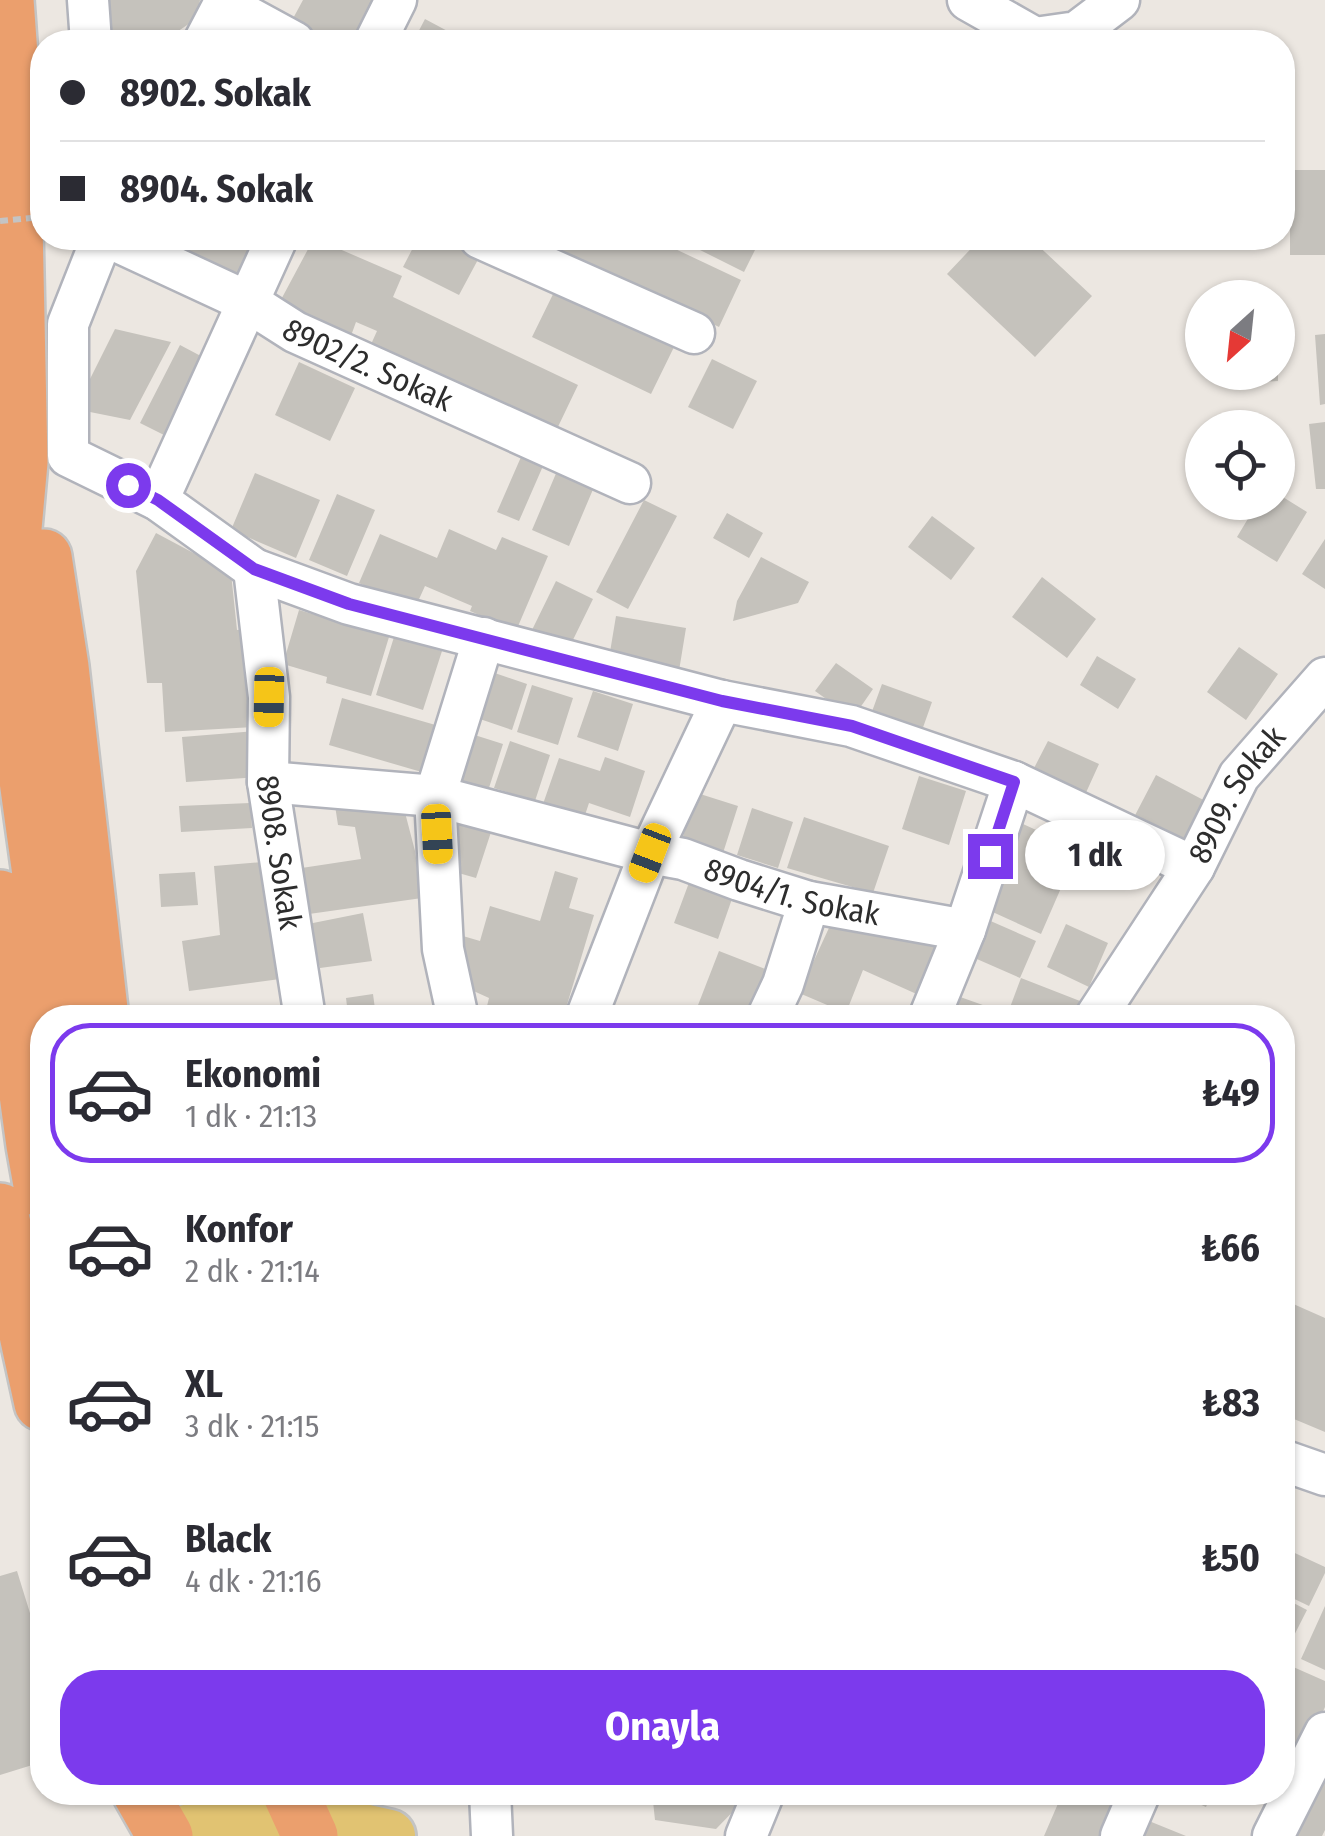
<!DOCTYPE html>
<html lang="tr">
<head>
<meta charset="utf-8">
<style>
	:root { --surface:#fff; --page:#f7f7f7; --text:#2b2b33; --muted:#7c7c81; --line:#e1e1e2; --accent:#7c3aed }
	body { margin:0; font-family:"Fira Sans Condensed",sans-serif; background:var(--page); color:var(--text); height:100vh; display:flex; flex-direction:column; font-size:38px; white-space:nowrap }
	* { box-sizing:border-box; margin:0 }
	p { font-size:32px; color:var(--muted) }
	.icon { flex:none; width:55px; height:55px; fill:none; stroke:currentColor; stroke-width:2; stroke-linecap:round; stroke-linejoin:round }
	.map { position:relative; flex:1; overflow:hidden }
	.side { position:absolute; left:30px; top:1005px; width:1265px; height:800px; display:flex; flex-direction:column; background:var(--surface); border-radius:40px; box-shadow:0 2px 8px #0004 }
	.side>* { flex:none }
	.guide { position:absolute; left:30px; top:30px; width:1265px; height:220px; border-radius:40px; box-shadow:0 2px 8px #0004; display:grid; align-content:center; height:220px; padding:0 30px; background:var(--surface) }
	.needle { width:65px; rotate:207deg }
	.tools { position:absolute; left:1185px; top:280px; display:grid; gap:20px }
	.tools a { display:grid; place-items:center; width:110px; height:110px; border-radius:50%; background:var(--surface); box-shadow:0 2px 8px #0004; font-size:50px }
	.end { position:absolute; width:45px; height:45px; margin:-22px; border:12px solid #7c3aed; background:#fff; box-shadow:0 0 0 5px #fff }
	.from { border-radius:50% }
	.bubble { position:absolute; height:70px; border-radius:35px; background:var(--surface); box-shadow:0 2px 8px #0004; font-size:32px; font-weight:700; line-height:70px; text-align:center }
	.car { position:absolute; width:30px; height:60px; margin:-30px -15px; border-radius:12px; box-shadow:0 0 8px 2px #0007; background:linear-gradient(#f5c518 24%,#345 0 40%,#f5c518 0 76%,#345 0 86%,#f5c518 0) }
	.guide b { display:flex; align-items:center; gap:35px; height:95px; font-size:38px }
	.guide b+b { border-top:2px solid var(--line) }
	.guide i { width:25px; height:25px; background:var(--text) }
	ul { padding:18px 0 0; list-style:none }
	li { display:flex; align-items:center; gap:30px; height:140px; margin:0 20px 15px; padding:0 10px; border:5px solid transparent; border-radius:40px }
	li div { flex:1 }
	li b { display:block; font-size:38px }
	li em { font-style:normal; font-weight:700 }
	li.current { border-color:var(--accent) }
	li>.icon { width:90px; height:90px; stroke-width:1.5 }
	.primary-button { display:flex; gap:20px; margin-top:auto; padding:20px 30px }
	.primary-button a { flex:1; height:115px; border-radius:40px; background:var(--accent); color:#fff; font-size:40px; font-weight:700; line-height:115px; text-align:center }
	.map>svg:first-child { display:block }
	.building { fill:#c5c2bc }
	.lines { fill:none; stroke-linecap:round; stroke-linejoin:round }
	.minor-casing { stroke:#b1b3bb; stroke-width:45 }
	.major-casing { stroke:#c4c4c4; stroke-width:58 }
	.highway-casing { stroke:#c4c4c4; stroke-width:60 }
	.minor { stroke:#fff; stroke-width:40 }
	.major { stroke:#e1c372; stroke-width:52 }
	.highway { stroke:#eb9f6d; stroke-width:55 }
	.path-bridge { stroke:#c4c4c4; stroke-width:6; stroke-dasharray:8 5; stroke-linecap:butt }
	.route { stroke:#7c3aed; stroke-width:12 }
	.labels { text-anchor:middle; dominant-baseline:central; stroke-width:8; stroke-linejoin:round; paint-order:stroke }
	.street-label { font-size:32px; fill:#2d2d2d; stroke:#fff }
</style>
</head>
<body>
<div class="map">
<svg width="1325" height="1836" viewBox="0 0 1325 1836">
	<rect width="100%" height="100%" fill="#ece7e1"/>
	<path class="building" d="M 103,0 L 200,0 L 196,19 L 168,38 L 168,42 L 105,42 Z
		M 303,0 L 387,0 L 363,42 L 326,42 L 290,24 Z
		M 425,19 L 468,42 L 413,42 Z
		M 1290,170 L 1325,170 L 1325,255 L 1290,255 Z
		M 165,238 L 268,238 L 246,286 L 166,244 Z
		M 314,238 L 402,276 L 393,297 L 578,385 L 555,433 L 368,351 L 377,331 L 356,322 L 348,344 L 276,309 Z
		M 418,238 L 447,238 L 481,254 L 459,295 L 403,267 Z
		M 537,238 L 652,238 L 741,280 L 719,327 Z
		M 676,238 L 761,238 L 744,272 Z
		M 981,238 L 1030,238 L 1092,296 L 1035,357 L 947,274 Z
		M 558,284 L 675,345 L 651,394 L 532,337 Z
		M 115,329 L 171,342 L 130,420 L 75,409 Z
		M 1325,334 L 1325,404 L 1320,405 L 1315,335 Z
		M 180,345 L 214,363 L 174,440 L 140,423 Z
		M 712,359 L 757,381 L 733,429 L 688,407 Z
		M 299,362 L 355,388 L 330,441 L 275,415 Z
		M 1243,372 L 1278,372 L 1278,381 L 1243,383 Z
		M 1325,422 L 1325,489 L 1316,489 L 1309,424 Z
		M 521,457 L 543,466 L 519,521 L 497,512 Z
		M 560,464 L 597,480 L 569,546 L 532,530 Z
		M 255,473 L 320,500 L 296,558 L 231,530 Z
		M 337,494 L 375,510 L 347,576 L 309,560 Z
		M 1278,494 L 1307,512 L 1277,562 L 1237,537 L 1258,502 L 1278,502 Z
		M 644,500 L 677,516 L 628,609 L 596,592 Z
		M 727,513 L 763,533 L 749,558 L 713,538 Z
		M 932,516 L 975,548 L 951,580 L 908,547 Z
		M 449,529 L 496,550 L 502,537 L 548,556 L 516,631 L 470,611 L 472,606 L 425,586 L 415,608 L 359,583 L 380,534 L 437,558 Z
		M 156,533 L 231,573 L 237,630 L 247,629 L 254,727 L 165,732 L 162,683 L 147,683 L 136,571 Z
		M 1325,539 L 1325,589 L 1302,574 Z
		M 761,557 L 809,582 L 798,603 L 733,621 L 737,601 Z
		M 1042,577 L 1096,619 L 1067,658 L 1012,617 Z
		M 556,581 L 593,599 L 569,648 L 532,630 Z
		M 299,610 L 389,637 L 371,696 L 326,683 L 327,677 L 283,664 Z
		M 616,616 L 686,628 L 678,677 L 608,664 Z
		M 394,637 L 442,651 L 423,710 L 376,695 Z
		M 1239,647 L 1278,674 L 1246,720 L 1207,692 Z
		M 1097,656 L 1136,679 L 1118,709 L 1080,685 Z
		M 836,663 L 873,689 L 853,718 L 815,691 Z
		M 486,670 L 527,684 L 512,730 L 471,716 Z
		M 882,684 L 932,702 L 920,736 L 870,717 Z
		M 532,685 L 573,698 L 558,745 L 517,732 Z
		M 593,691 L 633,704 L 618,751 L 577,737 Z
		M 342,698 L 439,726 L 425,773 L 329,745 Z
		M 257,731 L 261,777 L 186,782 L 182,737 Z
		M 462,731 L 503,744 L 488,791 L 447,777 Z
		M 510,741 L 550,755 L 535,801 L 494,788 Z
		M 1048,741 L 1099,764 L 1084,797 L 1032,772 Z
		M 605,757 L 645,771 L 630,817 L 589,803 L 584,818 L 543,804 L 559,758 L 600,771 Z
		M 1156,775 L 1211,804 L 1185,852 L 1131,823 Z
		M 919,776 L 966,791 L 949,845 L 902,829 Z
		M 697,793 L 738,806 L 723,853 L 682,839 Z
		M 334,799 L 402,801 L 415,851 L 422,898 L 302,915 L 295,869 L 361,859 L 355,827 L 338,825 Z
		M 250,803 L 252,828 L 181,832 L 179,806 Z
		M 752,808 L 793,822 L 778,868 L 737,855 Z
		M 451,813 L 493,826 L 476,878 L 448,870 Z
		M 804,817 L 889,846 L 873,893 L 787,868 Z
		M 1023,824 L 1078,849 L 1041,934 L 986,909 Z
		M 274,861 L 295,977 L 189,991 L 182,941 L 220,935 L 214,866 Z
		M 555,871 L 578,878 L 569,908 L 594,915 L 566,1008 L 545,1009 L 543,1018 L 484,1018 L 489,998 L 467,988 L 456,934 L 480,941 L 490,906 L 540,921 Z
		M 195,872 L 198,905 L 161,907 L 159,874 Z
		M 690,880 L 733,896 L 718,939 L 674,923 Z
		M 363,913 L 372,961 L 320,968 L 308,924 Z
		M 834,917 L 950,941 L 921,996 L 863,970 L 846,1013 L 799,993 Z
		M 986,919 L 1036,941 L 1020,978 L 970,956 Z
		M 1066,924 L 1108,943 L 1089,987 L 1047,967 Z
		M 719,951 L 768,970 L 750,1018 L 693,1018 Z
		M 1021,978 L 1080,1001 L 1073,1018 L 1006,1018 Z
		M 949,993 L 994,1009 L 991,1018 L 939,1018 Z
		M 373,994 L 375,1009 L 348,1014 L 346,998 Z
		M 1282,1299 L 1325,1318 L 1325,1432 L 1282,1414 Z
		M 1284,1548 L 1325,1567 L 1325,1573 L 1309,1606 L 1282,1593 Z
		M 17,1571 L 42,1652 L 42,1762 L 0,1775 L 0,1576 Z
		M 1282,1597 L 1307,1610 L 1282,1659 Z
		M 1325,1606 L 1325,1670 L 1301,1659 Z
		M 1291,1666 L 1325,1681 L 1325,1707 L 1295,1773 L 1282,1767 L 1282,1684 Z
		M 1325,1741 L 1325,1830 L 1322,1836 L 1276,1836 Z
		M 652,1792 L 752,1792 L 716,1829 L 655,1820 Z
		M 1063,1792 L 1122,1792 L 1102,1836 L 1044,1836 Z
		M 1172,1792 L 1212,1792 L 1206,1807 Z
		M 1149,1821 L 1186,1836 L 1143,1836 Z"/>
	<g class="lines">
		<g class="minor-casing">
			<g id="minor">
				<path d="M 88,0 L 91,42"/>
				<path d="M 968,0 L 1035,38 L 1077,32 L 1119,0"/>
				<path d="M 224,4 L 294,42"/>
				<path d="M 204,42 L 226,0"/>
				<path d="M 375,42 L 396,0"/>
				<path d="M 102,238 L 68,324 L 68,456 L 158,500 L 254,569 L 349,604 L 722,701 L 851,726 L 1014,782 L 1194,867"/>
				<path id="s1" d="M 110,238 L 248,302 L 295,332 L 630,483"/>
				<path d="M 480,238 L 694,333"/>
				<path d="M 158,500 L 277,238"/>
				<path id="s2" d="M 254,569 L 269,697 L 268,782 L 305,1018"/>
				<path id="s3" d="M 268,782 L 435,796 L 650,853 L 683,859 L 739,880 L 809,902 L 965,930"/>
				<path d="M 458,1018 L 443,949 L 435,796 L 484,638"/>
				<path d="M 586,1018 L 650,853 L 722,701"/>
				<path d="M 767,1018 L 783,984 L 809,902"/>
				<path d="M 929,1018 L 965,930 L 1014,782"/>
				<path id="s4" d="M 1095,1018 L 1194,867 L 1239,776 L 1325,678"/>
				<path d="M 1282,1460 L 1325,1475"/>
				<path d="M 490,1792 L 492,1836"/>
				<path d="M 746,1836 L 764,1792"/>
				<path d="M 1121,1836 L 1140,1792"/>
				<path d="M 1273,1836 L 1325,1733"/>
			</g>
		</g>
		<g class="major-casing">
			<path id="major" d="M 168,1836 L 263,1811 L 299,1816 L 389,1836"/>
		</g>
		<g class="highway-casing">
			<path id="highway" d="M 6,0 L 12,83 L 20,462 L 12,550 L 26,773 L 60,1018
				M 44,557 L 61,667 L 101,1018
				M 0,898 L 34,1145 L 42,1190
				M 0,1211 L 42,1403
				M 140,1792 L 165,1836
				M 290,1792 L 310,1836"/>
		</g>
		<use href="#minor" class="minor"/>
		<use href="#major" class="major"/>
		<use href="#highway" class="highway"/>
		<path class="path-bridge" d="M 0,221 L 42,217"/>
	</g>
	<g class="lines">
		<path class="route" d="M 128,485 L 158,500 L 254,569 L 349,604 L 722,701 L 852,726 L 1014,782 L 990,856"/>
	</g>
	<g class="labels">
		<g class="street-label">
			<text stroke="none"><textPath href="#s1" startOffset="288">8902/2. Sokak</textPath></text>
			<text stroke="none"><textPath href="#s4" startOffset="265">8909. Sokak</textPath></text>
			<text stroke="none"><textPath href="#s2" startOffset="285">8908. Sokak</textPath></text>
			<text stroke="none"><textPath href="#s3" startOffset="538">8904/1. Sokak</textPath></text>
		</g>
	</g>
</svg>
<div class="tools">
<a><svg class="needle" viewBox="-14 -14 28 28"><path d="M0-13l5 13h-10z" fill="#e53935"/><path d="M0 13l5-13h-10z" fill="#7c7c81"/></svg></a>
<a><svg class="icon" aria-label="locate" viewBox="0 0 24 24"><circle cx="12" cy="12" r="6"/><path d="M12 2v4M12 18v4M2 12h4M18 12h4"/></svg></a>
</div>
<i class="end from" style="left:128px;top:485px"></i>
<i class="end" style="left:990px;top:856px"></i>
<div class="bubble" style="left:1025px;top:820px;width:140px">1 dk</div>
<i class="car" style="left:269px;top:697px;rotate:181deg"></i>
<i class="car" style="left:437px;top:834px;rotate:177deg"></i>
<i class="car" style="left:650px;top:853px;rotate:201deg"></i>
<div class="guide">
<b><i class="from"></i>8902. Sokak</b>
<b><i></i>8904. Sokak</b>
</div>
<section class="side">
<ul>
<li class="current"><svg class="icon" aria-label="car" viewBox="0 0 24 24"><path d="M5 17H2v-5l4-1 3-4h7l3 4 3 1v5h-3M9 17h6M6 11h13"/><circle cx="7" cy="17" r="2"/><circle cx="17" cy="17" r="2"/></svg><div><b>Ekonomi</b><p>1 dk · 21:13</p></div><em>₺49</em></li>
<li><svg class="icon" aria-label="car" viewBox="0 0 24 24"><path d="M5 17H2v-5l4-1 3-4h7l3 4 3 1v5h-3M9 17h6M6 11h13"/><circle cx="7" cy="17" r="2"/><circle cx="17" cy="17" r="2"/></svg><div><b>Konfor</b><p>2 dk · 21:14</p></div><em>₺66</em></li>
<li><svg class="icon" aria-label="car" viewBox="0 0 24 24"><path d="M5 17H2v-5l4-1 3-4h7l3 4 3 1v5h-3M9 17h6M6 11h13"/><circle cx="7" cy="17" r="2"/><circle cx="17" cy="17" r="2"/></svg><div><b>XL</b><p>3 dk · 21:15</p></div><em>₺83</em></li>
<li><svg class="icon" aria-label="car" viewBox="0 0 24 24"><path d="M5 17H2v-5l4-1 3-4h7l3 4 3 1v5h-3M9 17h6M6 11h13"/><circle cx="7" cy="17" r="2"/><circle cx="17" cy="17" r="2"/></svg><div><b>Black</b><p>4 dk · 21:16</p></div><em>₺50</em></li>
</ul>
<div class="primary-button"><a>Onayla</a></div>
</section>
</div>
</body>
</html>
